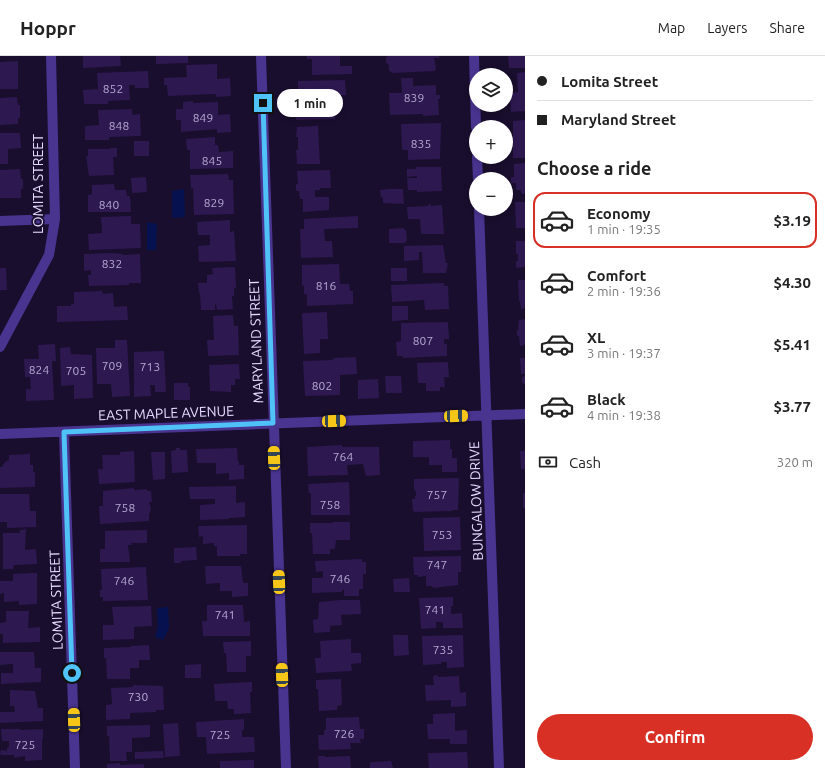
<!DOCTYPE html>
<html lang="en">
<head>
<meta charset="utf-8">
<style>
	:root { --surface:#fff; --page:#f6f6f6; --text:#222; --muted:#767676; --line:#e0e0e0; --accent:#d93025 }
	body { margin:0; font-family:Ubuntu,sans-serif; background:var(--page); color:var(--text); height:100vh; display:flex; flex-direction:column; font-size:15px; white-space:nowrap }
	* { box-sizing:border-box; margin:0 }
	p { font-size:13px; color:var(--muted) }
	.icon { flex:none; width:22px; height:22px; fill:none; stroke:currentColor; stroke-width:2; stroke-linecap:round; stroke-linejoin:round }
	.map { position:relative; flex:1; overflow:hidden }
	.drawer { display:flex; flex-direction:column; background:var(--surface); width:300px }
	.drawer>* { flex:none }
	.banner { display:grid; align-content:center; height:88px; padding:0 12px; background:var(--surface) }
	.buttons { position:absolute; left:469px; top:12px; display:grid; gap:8px }
	.buttons a { display:grid; place-items:center; width:44px; height:44px; border-radius:50%; background:var(--surface); box-shadow:0 2px 6px #0003; font-size:20px }
	.end { position:absolute; width:18px; height:18px; margin:-9px; border:5px solid #4fc3f7; background:#111; box-shadow:0 0 0 2px #111 }
	.from { border-radius:50% }
	.bubble { position:absolute; height:28px; border-radius:14px; background:var(--surface); box-shadow:0 2px 6px #0003; font-size:13px; font-weight:700; line-height:28px; text-align:center }
	.car { position:absolute; width:12px; height:24px; margin:-12px -6px; border-radius:5px; box-shadow:0 0 3px 1px #0007; background:linear-gradient(#f5c518 24%,#345 0 40%,#f5c518 0 76%,#345 0 86%,#f5c518 0) }
	.banner b { display:flex; align-items:center; gap:14px; height:38px; font-size:15px }
	.banner b+b { border-top:1px solid var(--line) }
	.banner i { width:10px; height:10px; background:var(--text) }
	ul { padding:0; list-style:none }
	li { display:flex; align-items:center; gap:12px; height:56px; margin:0 8px 6px; padding:0 4px; border:2px solid transparent; border-radius:12px }
	li div { flex:1 }
	li b { display:block; font-size:15px }
	li em { font-style:normal; font-weight:700 }
	li.active { border-color:var(--accent) }
	li>.icon { width:36px; height:36px; stroke-width:1.5 }
	h2 { padding:0 12px; font-size:18px; line-height:48px }
	.pay { display:flex; align-items:center; gap:10px; height:44px; padding:0 12px; font-size:15px }
	.pay p { margin-inline-start:auto }
	.cta { display:flex; gap:8px; margin-top:auto; padding:8px 12px }
	.cta a { flex:1; height:46px; border-radius:24px; background:var(--accent); color:#fff; font-size:16px; font-weight:700; line-height:46px; text-align:center }
	header { display:flex; align-items:center; gap:24px; box-sizing:border-box; height:56px; padding:0 20px; background:var(--surface); border-bottom:1px solid var(--line) }
	header strong { font-size:19px }
	nav { display:flex; gap:22px; margin-inline-start:auto; font-size:14px }
	main { display:flex; flex:1; min-height:0 }
	.map>svg:first-child { display:block }
	.water { fill:#05124f }
	.building { fill:#2e1850 }
	.lines { fill:none; stroke-linecap:round; stroke-linejoin:round }
	.minor { stroke:#493490; stroke-width:10 }
	.route { stroke:#4fc3f7; stroke-width:5 }
	.labels { text-anchor:middle; dominant-baseline:central; stroke-width:3.5; stroke-linejoin:round; paint-order:stroke }
	.number-label { font-size:12px; fill:#b7aad3 }
	.street-label { font-size:14px; fill:#e5daff; stroke:#190e2d }
</style>
</head>
<body>
<header>
<strong>Hoppr</strong>
<nav><a>Map</a><a>Layers</a><a>Share</a></nav>
</header>
<main>
<div class="map">
<svg width="525" height="712" viewBox="0 0 525 712">
	<rect width="100%" height="100%" fill="#190e2d"/>
	<path class="water" d="M 184,133 L 185,161 L 172,162 L 172,135 Z
		M 147,166 L 157,168 L 156,194 L 147,194 Z
		M 168,551 L 169,572 L 163,584 L 155,581 L 158,571 L 157,552 Z"/>
	<path class="building" d="M 83,0 L 120,0 L 121,10 L 83,12 Z
		M 156,0 L 188,0 L 188,7 L 156,8 Z
		M 307,0 L 340,0 L 340,10 L 352,10 L 352,18 L 312,19 L 312,3 L 307,3 Z
		M 388,0 L 439,0 L 440,2 L 434,2 L 436,12 L 435,15 L 392,17 L 389,14 L 389,9 L 386,7 L 386,2 Z
		M 508,0 L 525,0 L 525,12 L 509,12 Z
		M 18,5 L 18,33 L 0,33 L 0,6 Z
		M 217,8 L 217,23 L 230,22 L 231,40 L 216,41 L 216,38 L 168,40 L 167,29 L 164,29 L 164,22 L 187,21 L 186,9 Z
		M 148,15 L 149,32 L 135,32 L 135,29 L 129,29 L 130,44 L 108,45 L 108,48 L 84,48 L 83,34 L 98,33 L 97,17 Z
		M 525,16 L 525,55 L 511,56 L 510,37 L 518,36 L 517,17 Z
		M 401,22 L 413,22 L 413,30 L 436,29 L 436,39 L 440,39 L 440,43 L 438,43 L 439,59 L 423,60 L 423,58 L 390,59 L 389,37 L 402,37 Z
		M 345,24 L 346,39 L 333,39 L 335,63 L 296,64 L 296,51 L 298,50 L 298,25 Z
		M 17,41 L 18,49 L 20,49 L 20,62 L 18,62 L 18,68 L 0,69 L 0,42 Z
		M 193,45 L 193,47 L 218,46 L 218,59 L 230,58 L 231,76 L 217,77 L 217,73 L 181,76 L 181,64 L 176,64 L 176,53 L 183,53 L 183,46 Z
		M 132,53 L 132,59 L 140,58 L 141,80 L 109,81 L 109,84 L 85,84 L 85,70 L 99,69 L 98,54 Z
		M 525,64 L 525,102 L 513,102 L 513,65 Z
		M 441,67 L 440,103 L 408,104 L 408,94 L 402,94 L 401,68 Z
		M 318,70 L 320,108 L 297,108 L 296,94 L 298,94 L 298,81 L 296,81 L 297,71 Z
		M 0,77 L 20,77 L 21,92 L 8,93 L 8,108 L 0,108 Z
		M 215,81 L 215,89 L 218,89 L 219,96 L 233,95 L 233,112 L 190,113 L 190,94 L 187,94 L 186,83 Z
		M 134,85 L 149,85 L 149,100 L 134,100 Z
		M 110,92 L 117,92 L 117,101 L 113,101 L 114,119 L 89,120 L 86,100 L 88,100 L 88,93 L 110,93 Z
		M 525,107 L 525,138 L 524,138 L 521,137 L 521,134 L 516,134 L 516,127 L 511,127 L 511,121 L 514,121 L 514,108 Z
		M 416,111 L 441,111 L 442,135 L 417,136 L 417,134 L 408,134 L 407,122 L 417,122 L 417,120 L 407,121 L 407,113 L 416,113 Z
		M 20,113 L 21,123 L 23,123 L 23,133 L 21,133 L 21,142 L 0,142 L 0,114 Z
		M 330,114 L 331,132 L 320,132 L 320,134 L 315,134 L 315,141 L 329,141 L 329,154 L 303,156 L 303,143 L 300,143 L 299,135 L 296,135 L 296,128 L 298,128 L 297,115 Z
		M 228,118 L 229,124 L 233,124 L 234,158 L 194,159 L 193,132 L 191,133 L 190,119 Z
		M 146,121 L 147,136 L 132,137 L 131,122 Z
		M 114,128 L 115,134 L 126,134 L 127,140 L 130,140 L 131,156 L 88,156 L 88,139 L 92,138 L 92,129 Z
		M 388,133 L 403,133 L 404,148 L 383,147 L 383,141 L 381,142 L 380,134 Z
		M 515,146 L 525,146 L 525,172 L 516,172 Z
		M 431,148 L 431,150 L 442,149 L 444,178 L 421,178 L 420,163 L 408,163 L 407,151 L 428,150 L 428,149 Z
		M 131,160 L 131,168 L 140,168 L 141,192 L 89,194 L 88,178 L 102,177 L 101,161 Z
		M 358,160 L 358,172 L 324,173 L 325,185 L 332,185 L 333,201 L 301,202 L 300,173 L 304,173 L 304,163 Z
		M 230,164 L 230,176 L 234,175 L 236,205 L 199,206 L 198,190 L 210,189 L 210,179 L 198,179 L 197,166 Z
		M 404,172 L 404,174 L 406,174 L 407,185 L 405,185 L 406,187 L 389,187 L 389,173 Z
		M 516,185 L 525,185 L 525,211 L 516,212 L 516,205 L 518,205 L 518,198 L 516,198 Z
		M 443,189 L 446,207 L 448,207 L 446,217 L 423,217 L 422,196 L 419,196 L 419,204 L 404,205 L 404,190 Z
		M 111,197 L 123,198 L 123,199 L 140,198 L 141,227 L 129,227 L 129,229 L 89,230 L 88,219 L 91,219 L 91,214 L 84,215 L 84,198 Z
		M 339,208 L 340,228 L 349,228 L 350,235 L 353,235 L 353,248 L 307,250 L 307,238 L 304,238 L 304,229 L 302,230 L 302,209 Z
		M 235,211 L 236,232 L 234,232 L 234,240 L 232,240 L 233,253 L 217,254 L 216,248 L 215,248 L 215,254 L 201,254 L 200,237 L 199,237 L 198,227 L 207,227 L 207,219 L 213,218 L 212,212 Z
		M 0,212 L 6,212 L 7,234 L 0,234 Z
		M 391,212 L 407,212 L 407,225 L 391,225 Z
		M 518,224 L 525,224 L 525,252 L 521,253 L 520,245 L 519,245 Z
		M 444,227 L 444,230 L 448,230 L 449,253 L 425,254 L 424,244 L 392,246 L 391,229 Z
		M 102,235 L 103,238 L 113,237 L 114,251 L 127,250 L 128,264 L 57,266 L 57,250 L 71,250 L 71,248 L 74,248 L 74,236 Z
		M 392,250 L 408,250 L 408,264 L 392,265 Z
		M 327,256 L 328,283 L 320,283 L 320,297 L 304,298 L 302,259 L 303,257 Z
		M 233,259 L 234,270 L 238,270 L 239,299 L 208,300 L 207,284 L 214,284 L 213,260 Z
		M 525,263 L 525,289 L 520,290 L 519,280 L 517,280 L 517,274 L 519,274 L 518,272 L 519,264 Z
		M 448,266 L 449,283 L 444,283 L 444,288 L 447,288 L 447,300 L 403,302 L 403,300 L 397,300 L 396,286 L 401,285 L 401,267 Z
		M 115,284 L 127,284 L 130,340 L 112,341 L 111,328 L 97,328 L 96,292 L 115,292 Z
		M 55,288 L 56,305 L 52,305 L 54,344 L 26,345 L 26,333 L 31,333 L 30,321 L 25,321 L 24,303 L 39,303 L 38,289 Z
		M 70,291 L 71,298 L 92,299 L 93,342 L 74,343 L 74,329 L 61,330 L 60,292 Z
		M 164,295 L 166,336 L 155,336 L 155,329 L 150,329 L 151,340 L 134,341 L 134,296 Z
		M 356,301 L 357,318 L 340,319 L 340,339 L 305,340 L 303,305 L 333,304 L 333,302 Z
		M 520,302 L 525,302 L 525,318 L 521,318 Z
		M 448,306 L 449,321 L 444,321 L 445,331 L 440,331 L 440,335 L 426,335 L 426,327 L 418,327 L 417,307 Z
		M 239,308 L 240,323 L 235,323 L 235,329 L 231,329 L 231,336 L 210,335 L 209,309 Z
		M 525,319 L 525,329 L 522,326 L 522,322 Z
		M 385,320 L 401,320 L 402,337 L 386,337 Z
		M 378,323 L 379,342 L 358,343 L 358,324 Z
		M 174,327 L 188,327 L 188,331 L 190,331 L 190,344 L 174,344 Z
		M 450,384 L 450,393 L 452,393 L 452,402 L 457,402 L 457,416 L 442,416 L 442,409 L 429,409 L 429,401 L 413,401 L 413,385 Z
		M 342,389 L 342,391 L 379,391 L 380,419 L 366,420 L 363,408 L 347,409 L 348,419 L 308,420 L 307,391 Z
		M 176,392 L 180,392 L 180,394 L 187,394 L 188,416 L 172,417 L 171,395 L 176,394 Z
		M 237,392 L 238,406 L 239,406 L 239,409 L 244,409 L 244,423 L 229,424 L 229,417 L 216,418 L 216,407 L 197,407 L 196,393 Z
		M 134,395 L 135,426 L 99,428 L 98,413 L 103,413 L 102,399 L 120,399 L 120,396 Z
		M 520,395 L 525,395 L 525,413 L 521,413 Z
		M 151,396 L 165,396 L 165,423 L 153,424 Z
		M 30,398 L 30,409 L 33,409 L 33,416 L 35,416 L 35,431 L 0,432 L 0,411 L 2,411 L 5,406 L 9,404 L 9,399 Z
		M 459,422 L 458,454 L 452,454 L 452,455 L 415,456 L 413,455 L 412,443 L 415,443 L 415,440 L 416,440 L 416,436 L 414,433 L 414,423 Z
		M 349,426 L 350,459 L 311,459 L 311,437 L 309,437 L 308,428 Z
		M 236,430 L 236,447 L 245,446 L 245,461 L 229,462 L 229,463 L 200,464 L 200,449 L 215,448 L 215,443 L 190,443 L 189,431 Z
		M 134,432 L 134,434 L 147,433 L 147,435 L 151,435 L 152,446 L 149,446 L 151,453 L 150,457 L 149,457 L 149,465 L 100,468 L 99,450 L 103,450 L 103,435 Z
		M 523,437 L 525,437 L 525,452 L 523,452 Z
		M 0,438 L 29,438 L 30,455 L 36,455 L 36,471 L 7,472 L 7,466 L 0,466 Z
		M 460,461 L 461,494 L 424,495 L 423,462 Z
		M 333,466 L 350,466 L 350,484 L 336,484 L 335,493 L 330,493 L 330,498 L 313,498 L 312,477 L 310,477 L 310,467 L 333,467 Z
		M 247,469 L 247,498 L 240,498 L 240,500 L 217,500 L 217,490 L 214,490 L 214,487 L 203,488 L 203,480 L 199,481 L 198,470 Z
		M 26,473 L 25,494 L 36,493 L 37,508 L 14,509 L 13,513 L 3,513 L 3,477 L 20,477 L 20,474 Z
		M 147,474 L 147,487 L 131,487 L 132,489 L 128,489 L 130,506 L 100,506 L 100,493 L 105,493 L 105,475 Z
		M 196,491 L 197,504 L 181,505 L 181,507 L 174,507 L 174,492 Z
		M 461,500 L 461,516 L 458,516 L 458,529 L 433,532 L 432,530 L 426,530 L 426,520 L 418,521 L 418,519 L 414,519 L 413,501 Z
		M 362,503 L 362,506 L 366,506 L 366,518 L 363,518 L 363,533 L 359,533 L 359,540 L 344,540 L 344,534 L 342,534 L 342,536 L 312,537 L 312,522 L 323,522 L 323,515 L 316,516 L 315,505 Z
		M 205,510 L 241,510 L 243,527 L 248,527 L 248,540 L 232,541 L 232,535 L 220,535 L 220,527 L 206,528 Z
		M 146,511 L 148,544 L 103,545 L 103,541 L 100,541 L 100,534 L 102,534 L 101,513 Z
		M 32,517 L 37,517 L 37,548 L 19,549 L 19,545 L 4,546 L 4,537 L 0,538 L 0,525 L 13,525 L 13,518 Z
		M 409,522 L 410,536 L 394,536 L 393,523 Z
		M 453,541 L 453,550 L 451,550 L 451,558 L 462,557 L 463,572 L 443,572 L 443,566 L 436,566 L 436,572 L 421,573 L 419,542 Z
		M 340,544 L 360,544 L 361,558 L 341,559 L 342,569 L 330,570 L 330,576 L 314,577 L 313,564 L 318,563 L 319,546 Z
		M 207,549 L 243,549 L 244,566 L 250,565 L 250,580 L 203,580 L 202,565 L 207,565 Z
		M 151,550 L 152,570 L 134,571 L 134,583 L 103,584 L 103,569 L 114,569 L 112,551 Z
		M 6,555 L 29,555 L 28,572 L 40,571 L 40,586 L 3,587 L 3,578 L 0,578 L 0,567 L 6,566 Z
		M 393,579 L 408,579 L 409,599 L 394,600 Z
		M 463,579 L 464,611 L 447,612 L 447,606 L 441,606 L 441,608 L 423,609 L 422,580 Z
		M 351,583 L 351,597 L 361,597 L 361,607 L 351,608 L 352,615 L 316,617 L 315,602 L 321,602 L 320,585 Z
		M 251,585 L 251,600 L 246,600 L 246,616 L 227,616 L 226,597 L 224,597 L 223,586 Z
		M 149,589 L 150,604 L 139,604 L 139,612 L 130,612 L 130,623 L 107,623 L 106,602 L 104,602 L 104,592 L 131,591 L 131,590 Z
		M 0,596 L 34,596 L 35,612 L 41,612 L 41,626 L 1,628 L 1,617 L 13,617 L 13,608 L 0,609 Z
		M 201,608 L 201,622 L 185,622 L 185,609 Z
		M 438,619 L 438,621 L 459,620 L 460,637 L 466,636 L 466,650 L 451,651 L 451,644 L 426,645 L 425,629 L 434,629 L 433,620 Z
		M 341,623 L 342,649 L 337,650 L 337,654 L 319,655 L 318,633 L 316,633 L 316,624 Z
		M 252,626 L 252,636 L 250,636 L 251,657 L 234,658 L 234,653 L 228,653 L 227,645 L 215,645 L 214,628 Z
		M 133,629 L 163,630 L 164,654 L 156,654 L 156,656 L 130,657 L 130,663 L 106,664 L 106,649 L 112,648 L 111,632 L 133,631 Z
		M 10,634 L 35,635 L 38,652 L 43,652 L 43,665 L 0,667 L 0,656 L 15,656 L 14,650 L 10,650 Z
		M 455,657 L 455,675 L 467,674 L 467,688 L 450,688 L 450,683 L 428,683 L 427,668 L 433,668 L 433,658 Z
		M 359,661 L 360,673 L 364,673 L 364,683 L 360,683 L 361,687 L 350,687 L 351,693 L 319,694 L 318,679 L 324,679 L 324,674 L 326,674 L 326,662 Z
		M 244,663 L 244,674 L 242,674 L 242,681 L 254,681 L 255,696 L 207,698 L 206,681 L 197,681 L 196,666 Z
		M 178,667 L 180,700 L 165,701 L 163,668 Z
		M 150,669 L 150,681 L 132,682 L 132,696 L 126,696 L 127,705 L 110,705 L 109,680 L 107,680 L 107,670 Z
		M 1,673 L 20,673 L 20,674 L 43,673 L 43,683 L 42,683 L 42,704 L 25,705 L 25,700 L 14,702 L 14,699 L 0,699 L 1,694 L 7,695 L 7,692 L 9,691 L 9,685 L 2,685 Z
		M 163,695 L 164,702 L 135,703 L 135,696 Z
		M 467,696 L 468,712 L 429,712 L 428,697 Z
		M 318,700 L 325,700 L 325,701 L 350,700 L 351,712 L 319,712 Z
		M 254,704 L 254,712 L 220,712 L 220,705 Z
		M 391,705 L 393,712 L 370,712 L 370,706 Z
		M 120,707 L 120,709 L 144,708 L 144,712 L 107,712 L 107,708 Z"/>
	<g class="lines">
		<path class="minor" d="M 261,0 L 286,712
			M 474,0 L 476,71
			M 477,101 L 478,123
			M 479,153 L 499,712
			M 0,165 L 55,163
			M 0,291 L 49,199 L 55,163 L 51,0
			M 64,376 L 75,712
			M 0,378 L 525,358"/>
	</g>
	<g class="lines">
		<path class="route" d="M 72,617 L 64,376 L 273,367 L 263,47"/>
	</g>
	<g class="labels">
		<g class="number-label">
			<text x="113" y="32">852</text>
			<text x="414" y="41">839</text>
			<text x="203" y="61">849</text>
			<text x="119" y="69">848</text>
			<text x="421" y="87">835</text>
			<text x="212" y="104">845</text>
			<text x="214" y="146">829</text>
			<text x="109" y="148">840</text>
			<text x="112" y="207">832</text>
			<text x="326" y="229">816</text>
			<text x="423" y="284">807</text>
			<text x="112" y="309">709</text>
			<text x="150" y="310">713</text>
			<text x="39" y="313">824</text>
			<text x="76" y="314">705</text>
			<text x="322" y="329">802</text>
			<text x="343" y="400">764</text>
			<text x="437" y="438">757</text>
			<text x="330" y="448">758</text>
			<text x="125" y="451">758</text>
			<text x="442" y="478">753</text>
			<text x="437" y="508">747</text>
			<text x="340" y="522">746</text>
			<text x="124" y="524">746</text>
			<text x="435" y="553">741</text>
			<text x="225" y="558">741</text>
			<text x="443" y="593">735</text>
			<text x="138" y="640">730</text>
			<text x="344" y="677">726</text>
			<text x="220" y="678">725</text>
			<text x="25" y="688">725</text>
		</g>
		<g class="street-label">
			<text transform="translate(38 128) rotate(-90)">LOMITA STREET</text>
			<text transform="translate(256 285) rotate(-92)">MARYLAND STREET</text>
			<text transform="translate(166 357) rotate(-2)">EAST MAPLE AVENUE</text>
			<text transform="translate(476 445) rotate(-92)">BUNGALOW DRIVE</text>
			<text transform="translate(56 544) rotate(-92)">LOMITA STREET</text>
		</g>
	</g>
</svg>
<div class="buttons">
<a><svg class="icon" aria-label="layers" viewBox="0 0 24 24"><path d="M12 4l9 5-9 5-9-5zM3 14l9 5 9-5"/></svg></a>
<a>+</a>
<a>−</a>
</div>
<i class="end from" style="left:72px;top:617px"></i>
<i class="end" style="left:263px;top:47px"></i>
<div class="bubble" style="left:277px;top:33px;width:66px">1 min</div>
<i class="car" style="left:456px;top:360px;rotate:88deg"></i>
<i class="car" style="left:334px;top:365px;rotate:88deg"></i>
<i class="car" style="left:274px;top:402px;rotate:358deg"></i>
<i class="car" style="left:279px;top:526px;rotate:358deg"></i>
<i class="car" style="left:282px;top:619px;rotate:358deg"></i>
<i class="car" style="left:74px;top:664px;rotate:358deg"></i>
</div>
<section class="drawer">
<div class="banner">
<b><i class="from"></i>Lomita Street</b>
<b><i></i>Maryland Street</b>
</div>
<h2>Choose a ride</h2>
<ul>
<li class="active"><svg class="icon" aria-label="car" viewBox="0 0 24 24"><path d="M5 17H2v-5l4-1 3-4h7l3 4 3 1v5h-3M9 17h6M6 11h13"/><circle cx="7" cy="17" r="2"/><circle cx="17" cy="17" r="2"/></svg><div><b>Economy</b><p>1 min · 19:35</p></div><em>$3.19</em></li>
<li><svg class="icon" aria-label="car" viewBox="0 0 24 24"><path d="M5 17H2v-5l4-1 3-4h7l3 4 3 1v5h-3M9 17h6M6 11h13"/><circle cx="7" cy="17" r="2"/><circle cx="17" cy="17" r="2"/></svg><div><b>Comfort</b><p>2 min · 19:36</p></div><em>$4.30</em></li>
<li><svg class="icon" aria-label="car" viewBox="0 0 24 24"><path d="M5 17H2v-5l4-1 3-4h7l3 4 3 1v5h-3M9 17h6M6 11h13"/><circle cx="7" cy="17" r="2"/><circle cx="17" cy="17" r="2"/></svg><div><b>XL</b><p>3 min · 19:37</p></div><em>$5.41</em></li>
<li><svg class="icon" aria-label="car" viewBox="0 0 24 24"><path d="M5 17H2v-5l4-1 3-4h7l3 4 3 1v5h-3M9 17h6M6 11h13"/><circle cx="7" cy="17" r="2"/><circle cx="17" cy="17" r="2"/></svg><div><b>Black</b><p>4 min · 19:38</p></div><em>$3.77</em></li>
</ul>
<div class="pay"><svg class="icon" aria-label="cash" viewBox="0 0 24 24"><path d="M3 7h18v10H3z"/><circle cx="12" cy="12" r="2"/></svg>Cash<p>320 m</p></div>
<div class="cta"><a>Confirm</a></div>
</section>
</main>
</body>
</html>
